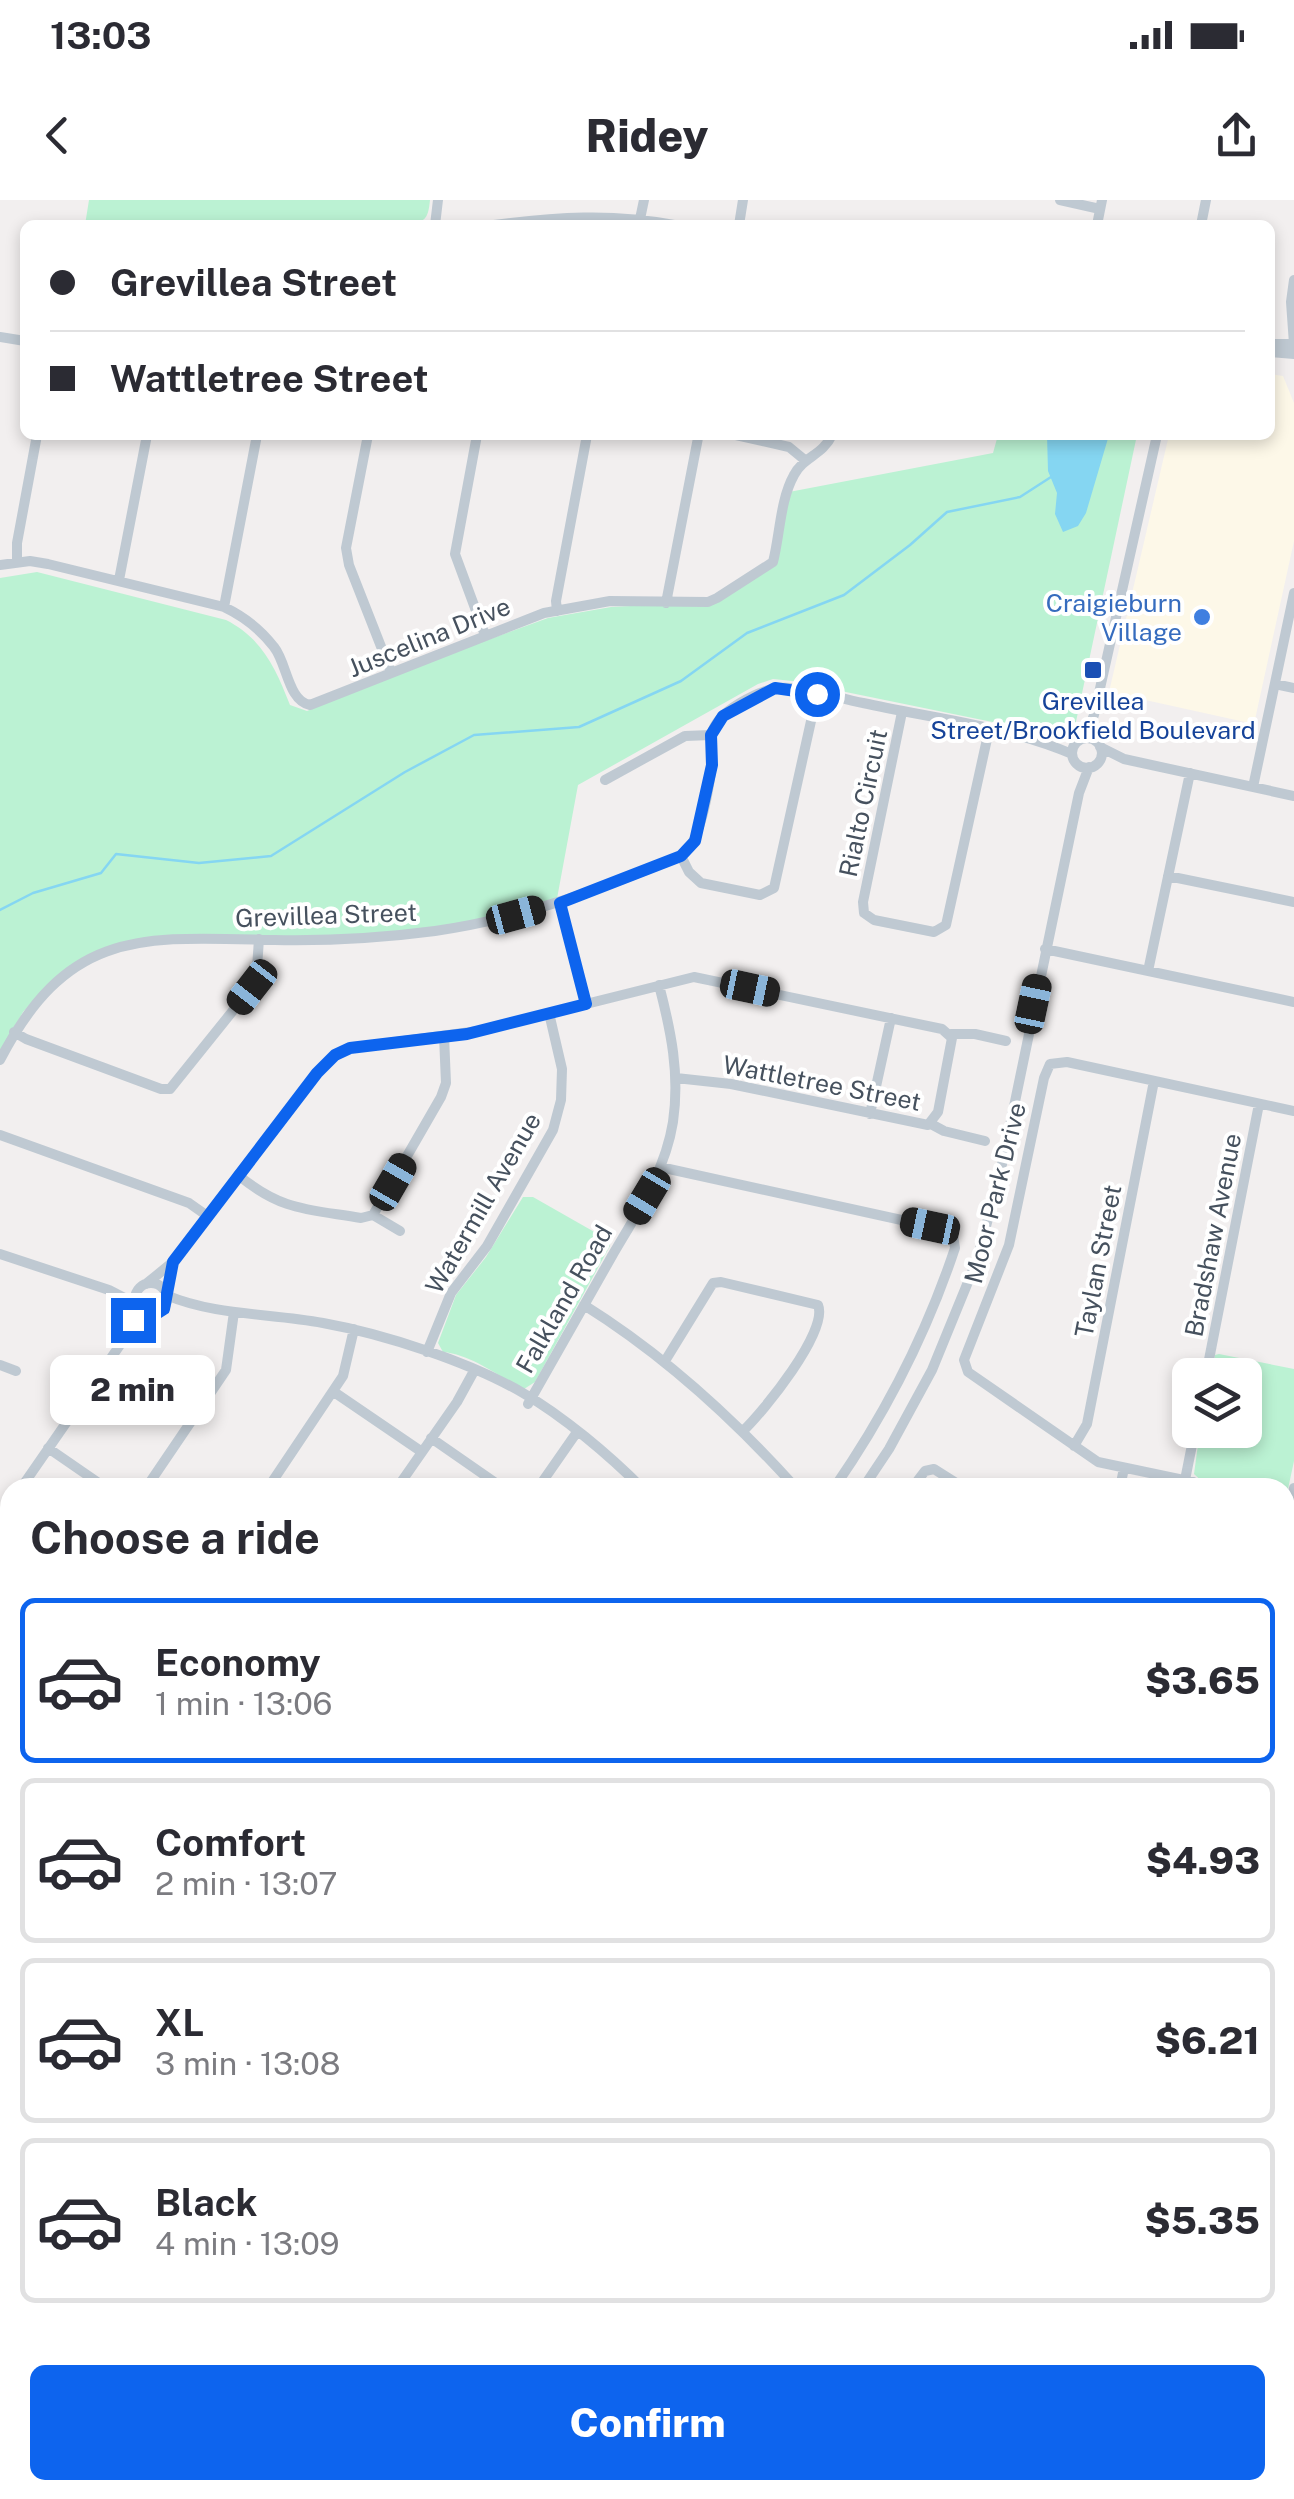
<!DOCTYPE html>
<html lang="en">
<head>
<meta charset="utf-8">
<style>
	:root { --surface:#fff; --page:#f2f2f3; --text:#2b2b33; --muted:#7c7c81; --line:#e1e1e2; --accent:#0d64ee }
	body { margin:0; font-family:"Public Sans",sans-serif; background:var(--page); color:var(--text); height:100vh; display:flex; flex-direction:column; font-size:38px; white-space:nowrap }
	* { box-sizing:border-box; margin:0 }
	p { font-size:32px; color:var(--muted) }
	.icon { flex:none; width:55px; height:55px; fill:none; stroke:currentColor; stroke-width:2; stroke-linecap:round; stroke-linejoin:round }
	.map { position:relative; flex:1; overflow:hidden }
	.drawer { position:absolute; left:0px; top:1278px; width:1295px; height:1022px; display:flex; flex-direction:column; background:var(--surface); border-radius:30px 30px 0 0; box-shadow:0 5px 15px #0003 }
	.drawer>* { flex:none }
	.banner { position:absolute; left:20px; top:20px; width:1255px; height:220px; border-radius:15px; box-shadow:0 5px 15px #0003; display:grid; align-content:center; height:220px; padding:0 30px; background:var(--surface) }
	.buttons { position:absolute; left:1172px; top:1158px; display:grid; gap:20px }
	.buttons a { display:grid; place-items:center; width:90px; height:90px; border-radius:15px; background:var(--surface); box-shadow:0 5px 15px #0003; font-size:50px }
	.end { position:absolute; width:45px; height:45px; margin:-22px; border:12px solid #0d64ee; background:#fff; box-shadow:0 0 0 5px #fff }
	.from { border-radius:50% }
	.bubble { position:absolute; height:70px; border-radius:15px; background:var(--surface); box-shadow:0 5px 15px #0003; font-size:32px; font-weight:800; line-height:70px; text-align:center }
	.car { position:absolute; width:30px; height:60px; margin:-30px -15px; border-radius:12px; box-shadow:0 0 8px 2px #0007; background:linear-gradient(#222 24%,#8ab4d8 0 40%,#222 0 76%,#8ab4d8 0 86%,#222 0) }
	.banner b { display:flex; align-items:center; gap:35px; height:95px; font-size:38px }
	.banner b+b { border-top:2px solid var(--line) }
	.banner i { width:25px; height:25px; background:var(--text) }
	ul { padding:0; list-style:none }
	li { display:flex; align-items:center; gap:30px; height:165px; margin:0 20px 15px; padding:0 10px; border:5px solid var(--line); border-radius:15px }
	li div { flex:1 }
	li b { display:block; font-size:38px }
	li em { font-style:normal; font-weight:800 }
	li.on { border-color:var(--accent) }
	li>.icon { width:90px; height:90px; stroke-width:1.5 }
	h2 { padding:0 30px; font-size:45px; line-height:120px }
	.action { display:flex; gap:20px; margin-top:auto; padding:20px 30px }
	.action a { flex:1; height:115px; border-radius:15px; background:var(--accent); color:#fff; font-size:40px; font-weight:800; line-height:115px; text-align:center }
	.status { display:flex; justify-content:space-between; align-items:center; height:70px; padding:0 50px; background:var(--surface); direction:ltr }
	.status svg { height:28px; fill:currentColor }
	header { display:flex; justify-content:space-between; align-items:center; height:130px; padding:0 30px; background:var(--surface); font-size:45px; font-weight:800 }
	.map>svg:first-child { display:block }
	.commercial { fill:#fdf8e8 }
	.green { fill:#bbf2d3 }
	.water { fill:#85d6f2 }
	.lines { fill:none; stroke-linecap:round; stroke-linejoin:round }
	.stream { stroke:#85d6f2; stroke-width:2.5 }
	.minor { stroke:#bfc9d2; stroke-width:10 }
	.route { stroke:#0d64ee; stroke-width:12 }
	.shop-dot { fill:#3f7fe0; stroke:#fff; stroke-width:4 }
	.transit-dot { fill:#1a4fb4; stroke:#fff; stroke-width:4 }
	.labels { text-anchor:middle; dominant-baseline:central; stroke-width:8; stroke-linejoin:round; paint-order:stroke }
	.shop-label { font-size:25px; fill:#366cbe; stroke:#fff; text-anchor:end }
	.street-label { font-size:25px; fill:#46515e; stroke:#fff }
	.transit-label { font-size:25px; fill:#164399; stroke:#fff }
</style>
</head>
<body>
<div class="status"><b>13:03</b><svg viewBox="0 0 49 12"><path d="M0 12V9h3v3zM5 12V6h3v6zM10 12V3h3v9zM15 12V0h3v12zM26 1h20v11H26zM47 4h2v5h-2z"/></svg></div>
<header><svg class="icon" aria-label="back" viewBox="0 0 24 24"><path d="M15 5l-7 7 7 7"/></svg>Ridey<svg class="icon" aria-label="share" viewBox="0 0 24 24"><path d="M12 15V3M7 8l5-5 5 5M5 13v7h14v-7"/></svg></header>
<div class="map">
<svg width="1294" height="2299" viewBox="0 0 1294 2299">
	<rect width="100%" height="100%" fill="#f2efef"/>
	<path class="commercial" d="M 1270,174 L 1283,176 L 1294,203 L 1294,341 L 1254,524 L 1109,492 L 1169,235 L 1270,235 Z"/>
	<path class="green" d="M 89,0 L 430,0 C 428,20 425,22 405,25 L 85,25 Z
		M 998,235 L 1137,235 L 1074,531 L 1066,537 L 792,481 L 773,479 L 758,484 L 578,585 L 556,704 L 429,730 L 343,738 L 144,738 L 51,781 L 23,812 L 0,852 L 0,378 L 37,372 L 226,420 C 262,438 276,469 290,505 L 307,511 L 432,460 L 548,418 L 611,407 L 708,402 L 767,367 L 789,292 L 993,253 Z
		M 523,997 L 533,997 L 605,1038 L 610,1046 L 535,1182 L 524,1189 C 497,1176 473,1155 443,1152 L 438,1143 L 456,1095 L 486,1057 Z
		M 1219,1154 L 1294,1169 L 1294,1261 L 1285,1303 L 1285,1288 L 1208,1287 L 1194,1274 L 1200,1230 L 1245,1230 L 1245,1175 L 1211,1175 L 1215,1155 Z
		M 10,2278 L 10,2290 L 554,2290 L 560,2297 L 571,2299 L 0,2299 L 0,2288 Z
		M 735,2290 L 1257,2290 L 1258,2292 L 1253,2299 L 693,2299 Z"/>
	<path class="water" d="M 1047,235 L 1109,235 L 1086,313 L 1078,326 L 1063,332 L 1055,314 L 1057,293 L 1048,271 Z"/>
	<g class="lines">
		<path class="stream" d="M 0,710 L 33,693 L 101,673 L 116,654 L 199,663 L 271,656 L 405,572 L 474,535 L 579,527 L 681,481 L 747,433 L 844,395 L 910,345 L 947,312 L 1020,297 L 1051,277"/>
		<path class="minor" d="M 1060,0 L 1100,9
			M 640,19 L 644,0
			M 435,25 L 438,0
			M 494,25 C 555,17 613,13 674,25
			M 739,25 L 743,0
			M 1097,25 L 1102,0
			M 1201,25 L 1206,0
			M 0,137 L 25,141
			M 1270,144 L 1294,144
			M 1294,144 L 1291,102 L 1294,80
			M 1270,152 L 1294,154
			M 368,235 L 346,348 L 349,365 L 391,472
			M 477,235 L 455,354 L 485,435
			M 736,235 L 789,247 L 806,261
			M 17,362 L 17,343 L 37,235
			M 0,365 L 30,361 L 48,364 L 224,407 C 243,416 261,430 274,447 C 287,463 288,501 310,505 L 544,413 L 610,401 L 708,402 L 717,398 L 773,362 C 780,335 780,300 794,275 C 803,257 823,255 832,235
			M 119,380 L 147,235
			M 666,403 L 698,238 L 701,235
			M 224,407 L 257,235
			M 557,411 L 556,401 L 587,235
			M 1275,484 L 1294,488
			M 902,512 L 863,702 L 864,713 L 874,720 L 934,732 L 946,725 L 989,530
			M 1085,538 L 1094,515 L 1157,235
			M1072 553a15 15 0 1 1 30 0a15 15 0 1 1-30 0Z
			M 1100,547 L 1124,559 L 1294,596
			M 605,580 L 685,536 L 711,535
			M 1253,587 L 1294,393
			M 681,656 L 689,672 L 701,683 L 760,695 L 774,688 L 817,494
			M 1168,676 L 1294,702
			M 560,703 L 586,803
			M 1045,749 L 1294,802
			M 1148,771 L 1190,573
			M 14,832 L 26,839 L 161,889 L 170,889 L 256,782 L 259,739
			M 951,834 L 975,834 L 1006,841
			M 0,860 C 69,727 143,737 275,740 C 329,741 382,738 435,731 C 521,719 601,689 681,656 C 701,643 709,588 712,564 C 713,554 710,543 712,533 C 717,511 759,490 779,488 C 806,486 837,498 863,503 C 931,518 1007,526 1072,554
			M 870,914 L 891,818
			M 931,924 L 944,931 L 985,941
			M 0,935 L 189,1003 L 206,1015
			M 660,967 L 947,1030 L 953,1035 L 955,1048 C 926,1135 886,1213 834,1288
			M 238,975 C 282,1011 307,1009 361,1018 L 373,1015 L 441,897 L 446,883 L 444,836
			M 373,1015 L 400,1031
			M 0,1054 L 109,1090 L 136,1104
			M135 1099a16 16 0 1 1 32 0a16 16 0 1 1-32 0Z
			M 146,1084 L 173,1062 L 317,873 L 335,855 L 351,848 L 478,831 L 694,777 L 942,829 L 952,838 L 938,912 L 928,925 L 731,884 L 676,878
			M 166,1095 C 216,1116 270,1113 323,1123 C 384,1134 470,1162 523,1193 C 563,1216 609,1255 642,1288
			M 584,1105 C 664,1155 733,1218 796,1288
			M 427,1152 L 451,1093 L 487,1046 L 553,930 L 561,900 L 562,869 L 549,813
			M 665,1161 L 713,1083 L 721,1082 L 818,1105 C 829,1131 763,1212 743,1231
			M 0,1165 L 16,1171
			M 1206,1175 L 1259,904
			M 334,1192 L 422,1252
			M 528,1204 C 556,1154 584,1105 612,1056 C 637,1013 665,972 673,922 C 680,874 671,831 659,785
			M 431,1238 L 503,1288
			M 1074,1246 L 1087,1224 L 1154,881
			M 48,1248 L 106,1288
			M 1185,1280 L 1195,1230
			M 21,1288 L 129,1132 L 136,1106
			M 146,1288 L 226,1170 L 234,1112
			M 268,1288 L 343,1176 L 354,1129
			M 397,1288 L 457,1202 L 474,1171
			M 538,1288 L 577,1232
			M 863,1288 L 889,1249 L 932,1170 L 977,1060 L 1000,974 L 1079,593 L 1089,567
			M 912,1288 L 925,1271 L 934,1269 L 964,1288
			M 1120,1288 L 1124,1268
			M 1202,1288 L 1193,1282 L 1098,1262 L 968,1172 L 964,1160 L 1009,1045 L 1044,878 L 1050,864 L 1067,862 L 1294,911
			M 1288,1316 L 1294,1288
			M 0,1317 L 10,1303
			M 0,1411 L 10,1418
			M 1285,1414 L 1294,1416
			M 1285,1530 L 1294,1532
			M 0,1556 L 10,1563
			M 1285,1650 L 1294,1652
			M 0,1675 L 10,1660
			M 1285,1755 L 1294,1756
			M 1285,1854 L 1294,1856
			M 0,1865 L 10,1849
			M 0,1946 L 10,1953
			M 1285,1956 L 1294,1958
			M 0,2055 L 10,2049
			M 0,2095 L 10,2087
			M 0,2109 L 10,2122
			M 0,2212 L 10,2203
			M 1285,2280 L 1294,2273
			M 1285,2285 L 1294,2294
			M 565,2290 L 617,2299
			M 654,2299 L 701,2290
			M 1268,2299 L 1270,2290"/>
	</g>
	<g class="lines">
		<path class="route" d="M 133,1120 L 128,1132 L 164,1109 L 173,1062 L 317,873 L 335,855 L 350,848 L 467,834 L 586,804 L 560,703 L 681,656 L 695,641 L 712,565 L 711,535 L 723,516 L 775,488 L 817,494"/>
	</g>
	<circle class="shop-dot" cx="1202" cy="417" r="10"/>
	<rect class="transit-dot" x="1083" y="460" width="20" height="20" rx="5"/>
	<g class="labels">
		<g class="shop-label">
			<text x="1182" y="403">Craigieburn<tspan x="1182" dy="29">Village</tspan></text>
		</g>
		<g class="street-label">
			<text transform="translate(429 437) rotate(-22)">Juscelina Drive</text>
			<text transform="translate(863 603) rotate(-78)">Rialto Circuit</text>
			<text transform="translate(326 715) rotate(-2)">Grevillea Street</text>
			<text transform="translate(822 883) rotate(11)">Wattletree Street</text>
			<text transform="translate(995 993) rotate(-76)">Moor Park Drive</text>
			<text transform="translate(483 1003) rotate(-60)">Watermill Avenue</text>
			<text transform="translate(1213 1035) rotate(-79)">Bradshaw Avenue</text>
			<text transform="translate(1098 1061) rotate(-79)">Taylan Street</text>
			<text transform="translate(564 1099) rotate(-60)">Falkland Road</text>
		</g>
		<g class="transit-label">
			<text x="1093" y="501">Grevillea<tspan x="1093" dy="29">Street/Brookfield Boulevard</tspan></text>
		</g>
	</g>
</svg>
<div class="buttons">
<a><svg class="icon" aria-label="layers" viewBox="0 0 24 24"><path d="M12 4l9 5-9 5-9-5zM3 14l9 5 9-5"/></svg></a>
</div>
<i class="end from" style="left:817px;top:494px"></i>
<i class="end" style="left:133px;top:1120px"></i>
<div class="bubble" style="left:50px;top:1155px;width:165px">2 min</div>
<i class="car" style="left:516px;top:715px;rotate:75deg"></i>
<i class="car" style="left:252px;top:787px;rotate:218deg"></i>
<i class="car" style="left:750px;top:788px;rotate:102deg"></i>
<i class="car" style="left:1033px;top:804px;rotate:12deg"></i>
<i class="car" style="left:393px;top:982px;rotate:30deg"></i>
<i class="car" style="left:647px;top:996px;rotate:211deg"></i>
<i class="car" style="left:930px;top:1026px;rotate:282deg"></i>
<div class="banner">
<b><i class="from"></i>Grevillea Street</b>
<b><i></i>Wattletree Street</b>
</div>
<section class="drawer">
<h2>Choose a ride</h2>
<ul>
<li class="on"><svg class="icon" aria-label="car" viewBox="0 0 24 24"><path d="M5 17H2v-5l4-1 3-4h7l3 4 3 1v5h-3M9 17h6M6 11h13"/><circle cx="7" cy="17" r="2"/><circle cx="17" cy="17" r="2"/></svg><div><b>Economy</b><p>1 min · 13:06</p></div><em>$3.65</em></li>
<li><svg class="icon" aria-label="car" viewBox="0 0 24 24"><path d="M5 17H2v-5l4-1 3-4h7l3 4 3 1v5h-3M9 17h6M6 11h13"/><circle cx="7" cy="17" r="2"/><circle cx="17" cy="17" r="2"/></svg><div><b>Comfort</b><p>2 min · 13:07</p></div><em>$4.93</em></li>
<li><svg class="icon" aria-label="car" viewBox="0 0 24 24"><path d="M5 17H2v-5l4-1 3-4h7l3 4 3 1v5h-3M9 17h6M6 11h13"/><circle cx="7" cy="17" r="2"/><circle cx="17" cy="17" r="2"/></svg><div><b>XL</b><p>3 min · 13:08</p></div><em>$6.21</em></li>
<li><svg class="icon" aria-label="car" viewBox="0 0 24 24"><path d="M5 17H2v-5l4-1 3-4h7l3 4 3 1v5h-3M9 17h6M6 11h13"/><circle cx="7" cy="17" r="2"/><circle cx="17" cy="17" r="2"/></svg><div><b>Black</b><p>4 min · 13:09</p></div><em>$5.35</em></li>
</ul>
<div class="action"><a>Confirm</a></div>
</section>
</div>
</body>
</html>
